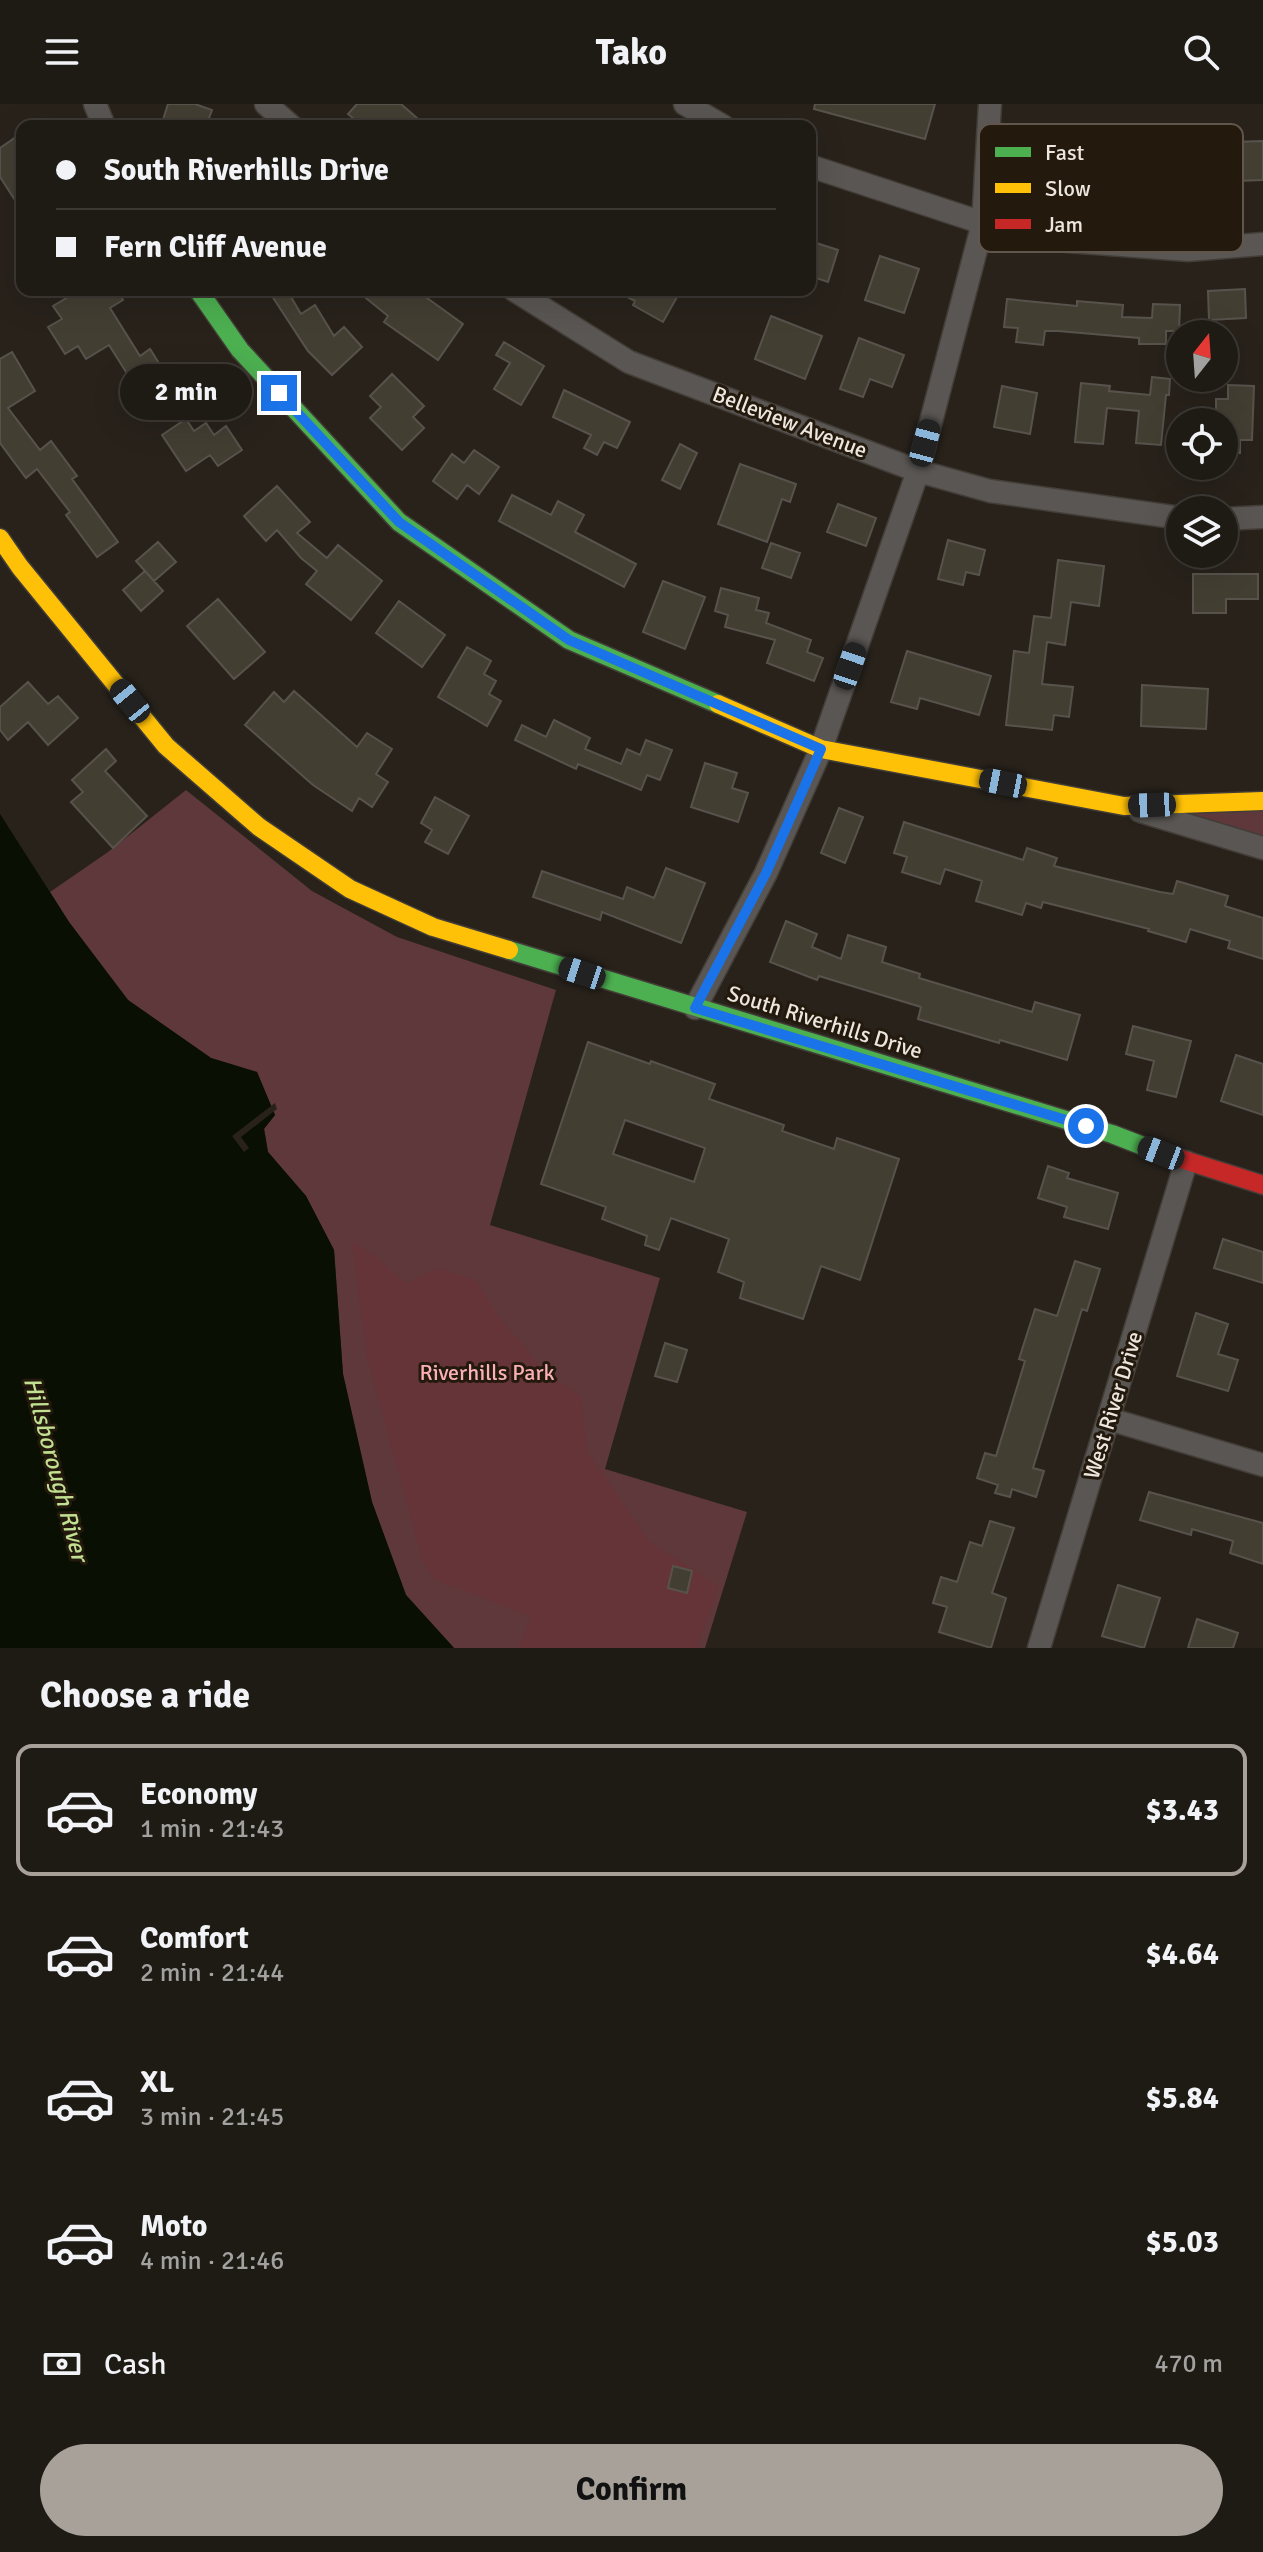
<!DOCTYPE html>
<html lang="en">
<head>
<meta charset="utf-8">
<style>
	:root { --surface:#1e1a14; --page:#26231d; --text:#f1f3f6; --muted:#a1a1a0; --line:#3c3834; --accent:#a8a19a }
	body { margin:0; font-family:Signika,sans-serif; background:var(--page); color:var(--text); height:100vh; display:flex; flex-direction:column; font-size:30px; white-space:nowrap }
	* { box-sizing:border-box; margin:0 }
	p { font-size:26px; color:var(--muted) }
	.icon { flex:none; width:44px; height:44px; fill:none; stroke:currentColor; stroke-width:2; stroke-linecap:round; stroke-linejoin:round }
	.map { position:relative; height:1544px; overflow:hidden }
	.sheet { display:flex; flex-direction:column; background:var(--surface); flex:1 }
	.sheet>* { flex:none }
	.hud { position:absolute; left:16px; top:16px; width:800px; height:176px; border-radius:16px; box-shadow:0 8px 32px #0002,0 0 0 2px var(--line); display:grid; align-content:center; height:176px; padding:0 40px; background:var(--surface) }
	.needle { width:52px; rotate:17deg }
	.tools { position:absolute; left:1166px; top:216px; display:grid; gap:16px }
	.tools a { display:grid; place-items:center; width:72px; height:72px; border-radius:50%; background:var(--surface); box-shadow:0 8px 32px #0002,0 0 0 2px var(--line); font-size:40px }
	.end { position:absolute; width:36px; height:36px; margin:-18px; border:10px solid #1a73e8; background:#fff; box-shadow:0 0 0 4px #fff }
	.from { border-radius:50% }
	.bubble { position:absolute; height:56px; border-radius:28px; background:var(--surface); box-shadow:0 8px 32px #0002,0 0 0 2px var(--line); font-size:26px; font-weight:800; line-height:56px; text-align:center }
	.car { position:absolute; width:24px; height:48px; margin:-24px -12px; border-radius:10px; box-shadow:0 0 6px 2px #0007; background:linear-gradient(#222 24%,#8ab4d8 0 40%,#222 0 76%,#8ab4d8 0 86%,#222 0) }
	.hud b { display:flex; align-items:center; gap:28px; height:76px; font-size:30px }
	.hud b+b { border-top:2px solid var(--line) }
	.hud i { width:20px; height:20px; background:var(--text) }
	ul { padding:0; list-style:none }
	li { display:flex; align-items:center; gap:24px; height:132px; margin:0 16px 12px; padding:0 24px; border:4px solid transparent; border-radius:16px }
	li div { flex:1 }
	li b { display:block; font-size:30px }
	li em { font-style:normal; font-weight:800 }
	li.current { border-color:var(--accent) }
	li>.icon { width:72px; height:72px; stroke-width:1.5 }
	h2 { padding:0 40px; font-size:36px; line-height:96px }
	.pay { display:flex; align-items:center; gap:20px; height:88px; padding:0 40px; font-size:30px }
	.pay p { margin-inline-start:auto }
	.cta { display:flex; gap:16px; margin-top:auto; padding:16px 40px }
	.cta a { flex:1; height:92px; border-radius:48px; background:var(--accent); color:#111; font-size:32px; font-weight:800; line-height:92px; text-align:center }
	header { display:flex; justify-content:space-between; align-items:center; height:104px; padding:0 40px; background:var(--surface); font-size:36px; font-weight:800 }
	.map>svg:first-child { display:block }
	.green { fill:#5e383b }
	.forest { fill:#653439 }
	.water { fill:#090f02 }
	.pier { fill:#28221b }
	.building { fill:#433e32; stroke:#57534c; stroke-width:2; fill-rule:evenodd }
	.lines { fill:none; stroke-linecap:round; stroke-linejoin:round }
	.street-casing { stroke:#433d37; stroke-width:25 }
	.fast-casing { stroke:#433d37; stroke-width:21 }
	.slow-casing { stroke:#433d37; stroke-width:21 }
	.jam-casing { stroke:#433d37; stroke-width:21 }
	.street { stroke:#595653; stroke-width:22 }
	.fast { stroke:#4caf50; stroke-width:18 }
	.slow { stroke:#ffc107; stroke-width:18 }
	.jam { stroke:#c62828; stroke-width:18 }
	.route { stroke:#1a73e8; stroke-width:10 }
	.labels { text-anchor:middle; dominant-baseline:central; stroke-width:6; stroke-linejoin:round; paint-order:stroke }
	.street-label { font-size:22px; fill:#ede6de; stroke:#23190d }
	.park-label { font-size:22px; fill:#fab0b7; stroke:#23190d }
	.water-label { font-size:24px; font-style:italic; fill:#c1e091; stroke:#23190d }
	.key { fill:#23190d; stroke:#60564c; stroke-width:2 }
	.key-label { font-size:22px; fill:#ede6de }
</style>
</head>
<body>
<header><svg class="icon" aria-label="menu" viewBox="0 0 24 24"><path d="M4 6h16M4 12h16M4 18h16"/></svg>Tako<svg class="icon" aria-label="search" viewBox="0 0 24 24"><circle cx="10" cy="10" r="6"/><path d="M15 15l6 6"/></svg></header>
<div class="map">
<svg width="1263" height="1544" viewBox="0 0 1263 1544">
	<rect width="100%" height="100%" fill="#28221b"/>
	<path class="green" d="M 186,686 L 312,787 L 397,833 L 556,886 L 490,1121 L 660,1174 L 605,1365 L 747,1408 L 705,1544 L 454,1544 L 406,1491 L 372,1398 L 343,1270 L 334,1146 L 306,1092 L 268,1048 L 264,1024 L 275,1011 L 257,968 L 211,954 L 128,896 L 69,818 L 50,788 L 108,748 Z
		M 1263,700 L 1263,734 L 1164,706 Z"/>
	<path class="forest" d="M 352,1137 L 378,1154 L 406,1180 L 437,1164 L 476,1176 L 497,1210 L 547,1270 L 581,1292 L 587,1347 L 649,1437 L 719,1482 L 697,1544 L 518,1544 L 531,1513 L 434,1475 L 422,1456 L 366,1249 Z"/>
	<path class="water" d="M 0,710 L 69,818 L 128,896 L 211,954 L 257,968 L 275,1011 L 264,1025 L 268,1048 L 306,1092 L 334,1146 L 343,1270 L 372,1398 L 406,1491 L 454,1544 L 0,1544 Z"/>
	<path class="pier" d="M 275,999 L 277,1005 L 241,1033 L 249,1044 L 244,1048 L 232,1032 Z"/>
	<path class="building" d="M 168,0 L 195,0 L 212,6 L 206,22 L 161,22 Z
		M 357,0 L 401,0 L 426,22 L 362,22 L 348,10 Z
		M 815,0 L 935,0 L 925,35 L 814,5 Z
		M 22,29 L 22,107 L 0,73 L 0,44 Z
		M 1263,37 L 1263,76 L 1236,77 L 1235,38 Z
		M 810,137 L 838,146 L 828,178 L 810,172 Z
		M 880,152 L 919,165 L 904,209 L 865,196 Z
		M 1245,185 L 1246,214 L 1209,216 L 1208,187 Z
		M 80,186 L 117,186 L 123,196 L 110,204 L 140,252 L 150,245 L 174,283 L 147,301 L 109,241 L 86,255 L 78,242 L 65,250 L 48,223 L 62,215 L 53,202 Z
		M 268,186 L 287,186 L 301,210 L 315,201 L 334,232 L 344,223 L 362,243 L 332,271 L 308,247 Z
		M 356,186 L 416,186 L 463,220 L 438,256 L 384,218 L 388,212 Z
		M 614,186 L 681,186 L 663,218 L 633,201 L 635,197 Z
		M 1007,195 L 1077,202 L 1077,197 L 1123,201 L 1122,213 L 1152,214 L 1153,200 L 1180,201 L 1179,227 L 1166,227 L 1166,240 L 1139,240 L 1139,234 L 1058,227 L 1045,227 L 1043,241 L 1016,238 L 1018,224 L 1004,223 Z
		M 771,212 L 822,232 L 805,275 L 755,255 Z
		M 859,234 L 904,251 L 892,283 L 870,275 L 863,293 L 840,285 Z
		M 504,238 L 544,262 L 521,301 L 494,285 L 510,259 L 496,251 Z
		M 12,248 L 35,287 L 8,304 L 40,346 L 51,337 L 77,372 L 72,375 L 118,438 L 97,453 L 66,411 L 70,408 L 37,365 L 26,374 L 0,339 L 0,255 Z
		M 392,270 L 424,302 L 413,313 L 424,324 L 402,346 L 370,314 L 381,303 L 370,292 Z
		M 1152,273 L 1170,275 L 1169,291 L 1166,291 L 1161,341 L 1136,339 L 1139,307 L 1107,304 L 1103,340 L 1075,338 L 1081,279 L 1110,282 L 1109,287 L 1150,291 Z
		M 1228,281 L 1254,282 L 1252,336 L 1240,336 L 1240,349 L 1224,349 L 1224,318 L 1216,318 L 1216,295 L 1228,295 Z
		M 1002,282 L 1037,289 L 1030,330 L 994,323 Z
		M 564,286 L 630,318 L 617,344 L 604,338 L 597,351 L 584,344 L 591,331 L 553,313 Z
		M 186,315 L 194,327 L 206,319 L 214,331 L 226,322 L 242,346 L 218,362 L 210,351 L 186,367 L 162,331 Z
		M 680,340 L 697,349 L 680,385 L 662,376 Z
		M 474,346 L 499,363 L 479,390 L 467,381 L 457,395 L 433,377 L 452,350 L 464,359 Z
		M 740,360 L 796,380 L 790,398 L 782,395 L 767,438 L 718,420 Z
		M 277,382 L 310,418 L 297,429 L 327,454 L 338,441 L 382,477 L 351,516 L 306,480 L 317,467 L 301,454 L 277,426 L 266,437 L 244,412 Z
		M 512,391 L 551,411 L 558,397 L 584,411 L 575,428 L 636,460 L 624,483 L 499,417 Z
		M 838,400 L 876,414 L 866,442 L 827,428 Z
		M 948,436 L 985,446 L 979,471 L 966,468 L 963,481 L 938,475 Z
		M 158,438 L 176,458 L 154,477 L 136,457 Z
		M 771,439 L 800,449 L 791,474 L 762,464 Z
		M 1058,456 L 1104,462 L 1099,502 L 1071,498 L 1065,541 L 1047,538 L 1042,580 L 1073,583 L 1069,613 L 1054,611 L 1052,626 L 1006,621 L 1014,547 L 1029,549 L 1034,512 L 1051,514 Z
		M 145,467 L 163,487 L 141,507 L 123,486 Z
		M 1193,470 L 1258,470 L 1258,495 L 1226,495 L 1226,509 L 1193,509 Z
		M 663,477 L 705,493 L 685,545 L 643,528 Z
		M 721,484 L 759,494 L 756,506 L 769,509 L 766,519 L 811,536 L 807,548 L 823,554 L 814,577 L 767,559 L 775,536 L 725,523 L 728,511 L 715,507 Z
		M 218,495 L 265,548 L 234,575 L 187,522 Z
		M 399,497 L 445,531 L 422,563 L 376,529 Z
		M 467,543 L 491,557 L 484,570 L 496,577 L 489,590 L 501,597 L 487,622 L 438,593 Z
		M 907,547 L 991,572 L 979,611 L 920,594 L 917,605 L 891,598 Z
		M 28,578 L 48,600 L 58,592 L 78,614 L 48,641 L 28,618 L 8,636 L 0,626 L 0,603 Z
		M 1142,581 L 1208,585 L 1206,625 L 1141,622 Z
		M 294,587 L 357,643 L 367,629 L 392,645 L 376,670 L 388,678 L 372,703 L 359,694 L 352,707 L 313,681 L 245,621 L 274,588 L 284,598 Z
		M 554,616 L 590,634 L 585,645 L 621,660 L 627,645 L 640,651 L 646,636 L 672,646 L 660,676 L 647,671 L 641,686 L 578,660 L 576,665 L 515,636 L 522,621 L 546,633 Z
		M 106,645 L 116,657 L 105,667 L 147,712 L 113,744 L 71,698 L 83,688 L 72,676 Z
		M 705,659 L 737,669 L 732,684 L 748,689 L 738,718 L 691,703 Z
		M 435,693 L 469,712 L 448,750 L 425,738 L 432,726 L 421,719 Z
		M 839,704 L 863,713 L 845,759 L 821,749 Z
		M 904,718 L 1023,756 L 1027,744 L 1057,754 L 1054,762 L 1160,788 L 1173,790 L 1177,777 L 1228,792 L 1225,802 L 1263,814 L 1263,855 L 1228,844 L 1230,837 L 1190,825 L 1186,838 L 1148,827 L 1149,825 L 1043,798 L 1041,804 L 1026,799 L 1022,811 L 976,797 L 982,777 L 945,765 L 940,780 L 902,768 L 907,753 L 894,749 Z
		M 666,764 L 705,779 L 681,839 L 602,808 L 600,816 L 533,793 L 542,767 L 623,795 L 627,783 L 654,794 Z
		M 786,817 L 817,830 L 812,843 L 841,855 L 848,831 L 886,843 L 882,858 L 920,870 L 919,874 L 1032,908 L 1035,898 L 1080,911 L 1067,956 L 1000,936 L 999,939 L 918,915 L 921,903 L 819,872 L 817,876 L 770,858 Z
		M 1133,922 L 1191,937 L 1176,993 L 1147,986 L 1154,957 L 1126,950 Z
		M 588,938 L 650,960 L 651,957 L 715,980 L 709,995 L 784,1021 L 782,1027 L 834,1045 L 837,1034 L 899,1055 L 860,1176 L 821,1162 L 803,1215 L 740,1194 L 744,1178 L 718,1168 L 729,1135 L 671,1114 L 659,1146 L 645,1141 L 647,1132 L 602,1115 L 606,1103 L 541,1080 ZM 625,1016 L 705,1044 L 694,1078 L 613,1050 Z
		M 1236,951 L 1263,960 L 1263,1011 L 1221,997 Z
		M 1048,1062 L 1069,1069 L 1067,1074 L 1118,1089 L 1108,1125 L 1064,1113 L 1067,1103 L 1038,1094 Z
		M 1223,1135 L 1263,1148 L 1263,1179 L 1214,1164 Z
		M 1075,1157 L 1100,1165 L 1087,1207 L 1082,1205 L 1033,1364 L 1044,1367 L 1036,1393 L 1012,1385 L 1010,1393 L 995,1389 L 998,1381 L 977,1374 L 985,1349 L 996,1352 L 1025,1257 L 1019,1255 L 1035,1205 L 1057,1212 Z
		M 1196,1209 L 1228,1220 L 1218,1250 L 1238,1256 L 1228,1287 L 1177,1272 Z
		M 665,1239 L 687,1246 L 677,1278 L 655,1272 Z
		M 1149,1388 L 1263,1419 L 1263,1460 L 1230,1449 L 1233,1437 L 1192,1425 L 1191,1431 L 1140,1416 Z
		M 990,1417 L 1014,1424 L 992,1489 L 1006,1494 L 991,1544 L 939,1528 L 947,1503 L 933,1499 L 941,1473 L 957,1478 L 970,1438 L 982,1442 Z
		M 673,1462 L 692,1467 L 687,1489 L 668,1484 Z
		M 1118,1481 L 1160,1494 L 1144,1544 L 1102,1532 Z
		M 1197,1515 L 1238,1529 L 1233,1544 L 1188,1544 Z"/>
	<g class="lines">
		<g class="street-casing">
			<path id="street" d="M 95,0 L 104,22
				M 266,0 L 291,22
				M 685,0 L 723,22
				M 810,62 L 983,119 L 1055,136 L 1188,146 L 1263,140
				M 514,186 L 629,258 L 918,367 L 990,387 L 1180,414
				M 1224,415 L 1263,413
				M 1140,707 L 1263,744
				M 695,904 L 766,769 L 821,645 L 918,367 L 983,119 L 990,0
				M 1109,1315 L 1263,1361
				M 1039,1544 L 1186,1058"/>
		</g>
		<g class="fast-casing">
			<path id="fast" d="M 198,186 L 240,246 L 399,418 L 569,536 L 718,600
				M 509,846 L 1112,1030 L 1156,1047"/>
		</g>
		<g class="slow-casing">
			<path id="slow" d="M 0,434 L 20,463 L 166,642 L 259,723 L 350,785 L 433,823 L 509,846
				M 718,600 L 821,645 L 1124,702 L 1263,697"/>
		</g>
		<g class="jam-casing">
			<path id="jam" d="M 1156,1047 L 1263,1081"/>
		</g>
		<use href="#street" class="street"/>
		<use href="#fast" class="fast"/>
		<use href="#slow" class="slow"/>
		<use href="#jam" class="jam"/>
	</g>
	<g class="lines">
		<path class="route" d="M 279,289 L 399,418 L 569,536 L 821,645 L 766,769 L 695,904 L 1086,1022"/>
	</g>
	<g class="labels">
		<g class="street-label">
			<text transform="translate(790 318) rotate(21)">Belleview Avenue</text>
			<text transform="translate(825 918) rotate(17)">South Riverhills Drive</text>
			<text transform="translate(1113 1301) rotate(-73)">West River Drive</text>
		</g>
		<g class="park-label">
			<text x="487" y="1268">Riverhills Park</text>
		</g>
		<g class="water-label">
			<text transform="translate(56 1365) rotate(75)">Hillsborough River</text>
		</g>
	</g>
	<rect x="979" y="20" width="264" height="128" rx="12" class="key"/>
	<rect x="995" y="43" width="36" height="10" fill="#4caf50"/>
	<rect x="995" y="79" width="36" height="10" fill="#ffc107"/>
	<rect x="995" y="115" width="36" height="10" fill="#c62828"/>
	<g class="key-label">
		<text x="1045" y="56">Fast</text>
		<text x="1045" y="92">Slow</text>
		<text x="1045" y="128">Jam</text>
	</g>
</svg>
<div class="tools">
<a><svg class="needle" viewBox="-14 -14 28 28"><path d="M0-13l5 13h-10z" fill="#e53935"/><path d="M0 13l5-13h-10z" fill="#a1a1a0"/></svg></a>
<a><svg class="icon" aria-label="locate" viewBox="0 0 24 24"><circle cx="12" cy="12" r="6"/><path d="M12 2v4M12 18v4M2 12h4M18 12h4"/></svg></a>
<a><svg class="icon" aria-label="layers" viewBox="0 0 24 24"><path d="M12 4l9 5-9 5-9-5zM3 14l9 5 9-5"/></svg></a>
</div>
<i class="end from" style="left:1086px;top:1022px"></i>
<i class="end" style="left:279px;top:289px"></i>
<div class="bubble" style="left:120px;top:260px;width:132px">2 min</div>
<i class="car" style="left:925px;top:339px;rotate:15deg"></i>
<i class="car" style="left:850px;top:562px;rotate:19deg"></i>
<i class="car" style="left:130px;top:597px;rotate:321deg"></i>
<i class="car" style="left:1003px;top:679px;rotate:281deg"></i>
<i class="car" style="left:1152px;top:701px;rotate:268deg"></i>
<i class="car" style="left:582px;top:869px;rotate:288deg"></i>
<i class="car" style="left:1161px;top:1049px;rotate:291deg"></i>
<div class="hud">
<b><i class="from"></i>South Riverhills Drive</b>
<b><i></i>Fern Cliff Avenue</b>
</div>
</div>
<section class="sheet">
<h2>Choose a ride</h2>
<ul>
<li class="current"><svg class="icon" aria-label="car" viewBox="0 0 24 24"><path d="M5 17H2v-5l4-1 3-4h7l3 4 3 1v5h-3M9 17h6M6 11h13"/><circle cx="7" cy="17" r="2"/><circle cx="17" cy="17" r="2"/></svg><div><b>Economy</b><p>1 min · 21:43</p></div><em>$3.43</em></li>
<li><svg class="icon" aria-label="car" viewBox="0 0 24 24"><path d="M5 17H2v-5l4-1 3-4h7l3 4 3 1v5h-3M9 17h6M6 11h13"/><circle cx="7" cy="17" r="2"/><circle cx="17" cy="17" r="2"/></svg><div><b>Comfort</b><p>2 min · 21:44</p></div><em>$4.64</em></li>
<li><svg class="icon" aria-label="car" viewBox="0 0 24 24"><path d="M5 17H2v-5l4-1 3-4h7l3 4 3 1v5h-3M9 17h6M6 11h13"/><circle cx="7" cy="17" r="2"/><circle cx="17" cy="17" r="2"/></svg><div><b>XL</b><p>3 min · 21:45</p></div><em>$5.84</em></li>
<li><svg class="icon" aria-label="car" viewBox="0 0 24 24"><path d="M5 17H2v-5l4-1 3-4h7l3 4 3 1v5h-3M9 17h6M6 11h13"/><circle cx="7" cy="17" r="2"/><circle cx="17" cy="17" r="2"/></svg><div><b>Moto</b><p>4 min · 21:46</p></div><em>$5.03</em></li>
</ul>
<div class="pay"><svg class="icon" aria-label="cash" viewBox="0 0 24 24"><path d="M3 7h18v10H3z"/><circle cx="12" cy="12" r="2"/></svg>Cash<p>470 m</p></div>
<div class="cta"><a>Confirm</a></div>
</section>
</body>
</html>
